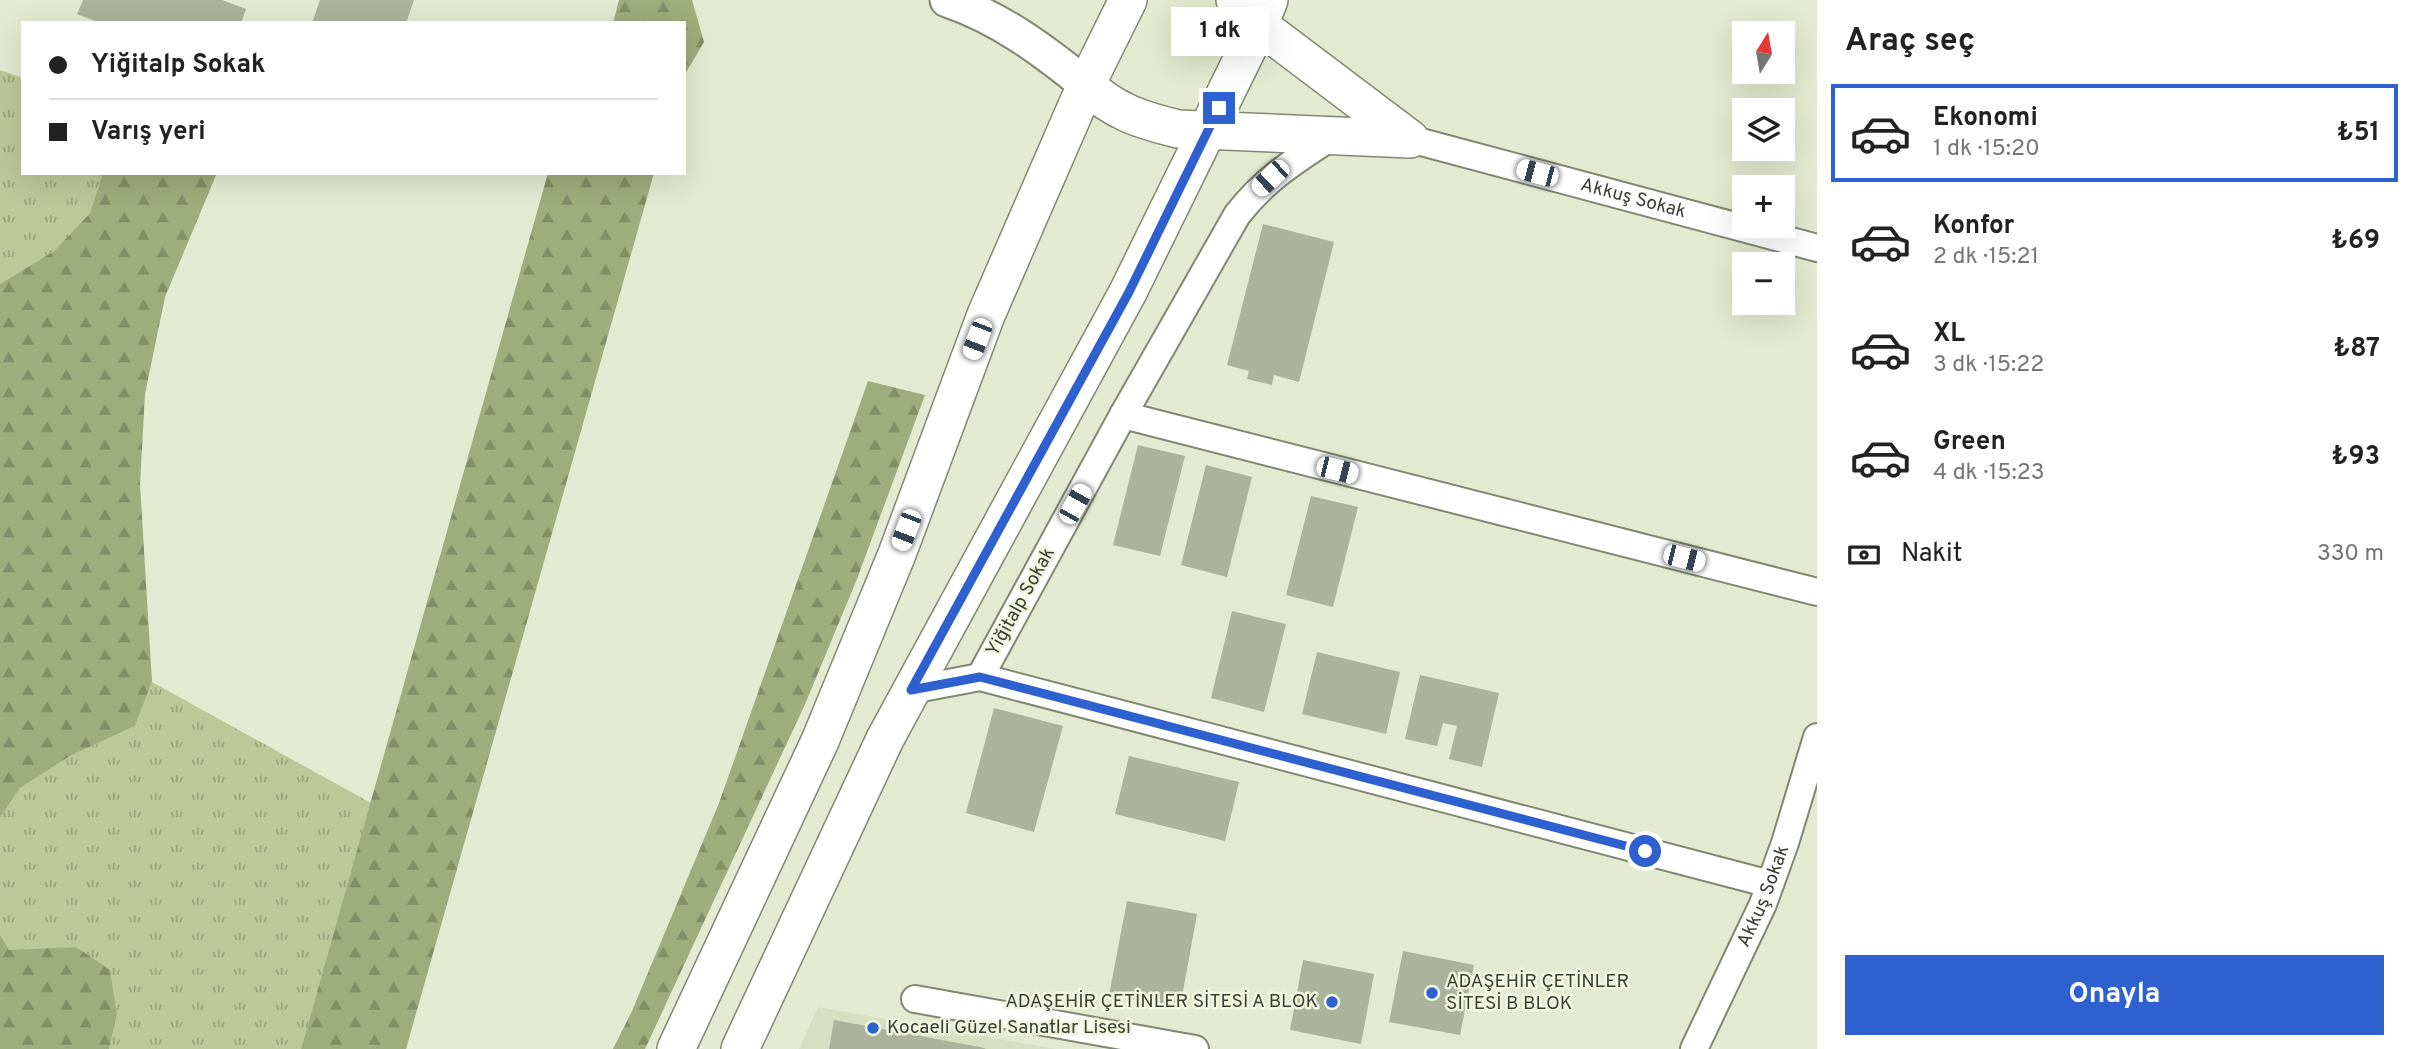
<!DOCTYPE html>
<html lang="tr">
<head>
<meta charset="utf-8">
<style>
	:root { --surface:#fff; --page:#f2f2f2; --text:#222; --muted:#767676; --line:#e0e0e0; --accent:#2f60cf }
	body { margin:0; font-family:Overpass,sans-serif; background:var(--page); color:var(--text); height:100vh; display:flex; flex-direction:column; font-size:26px; white-space:nowrap }
	* { box-sizing:border-box; margin:0 }
	p { font-size:23px; color:var(--muted) }
	.icon { flex:none; width:38px; height:38px; fill:none; stroke:currentColor; stroke-width:2; stroke-linecap:round; stroke-linejoin:round }
	.map { position:relative; flex:1; overflow:hidden }
	.sheet { display:flex; flex-direction:column; background:var(--surface); width:595px }
	.sheet>* { flex:none }
	.guide { position:absolute; left:21px; top:21px; width:665px; height:154px; border-radius:0px; box-shadow:0 7px 28px #0002; display:grid; align-content:center; height:154px; padding:0 28px; background:var(--surface) }
	.needle { width:46px; rotate:11deg }
	.fabs { position:absolute; left:1732px; top:21px; display:grid; gap:14px }
	.fabs a { display:grid; place-items:center; width:63px; height:63px; border-radius:0px; background:var(--surface); box-shadow:0 7px 28px #0002; font-size:35px }
	.end { position:absolute; width:32px; height:32px; margin:-16px; border:9px solid #2f60cf; background:#fff; box-shadow:0 0 0 4px #fff }
	.from { border-radius:50% }
	.bubble { position:absolute; height:49px; border-radius:0px; background:var(--surface); box-shadow:0 7px 28px #0002; font-size:23px; font-weight:700; line-height:49px; text-align:center }
	.car { position:absolute; width:21px; height:42px; margin:-21px -10px; border-radius:9px; box-shadow:0 0 5px 2px #0007; background:linear-gradient(#fff 24%,#345 0 40%,#fff 0 76%,#345 0 86%,#fff 0) }
	.guide b { display:flex; align-items:center; gap:24px; height:66px; font-size:26px }
	.guide b+b { border-top:2px solid var(--line) }
	.guide i { width:18px; height:18px; background:var(--text) }
	ul { padding:0; list-style:none }
	li { display:flex; align-items:center; gap:21px; height:98px; margin:0 14px 10px; padding:0 14px; border:4px solid transparent; border-radius:0px }
	li div { flex:1 }
	li b { display:block; font-size:26px }
	li em { font-style:normal; font-weight:700 }
	li.active { border-color:var(--accent) }
	li>.icon { width:63px; height:63px; stroke-width:1.5 }
	h2 { padding:0 28px; font-size:32px; line-height:84px }
	.pay { display:flex; align-items:center; gap:18px; height:77px; padding:0 28px; font-size:26px }
	.pay p { margin-inline-start:auto }
	.button { display:flex; gap:14px; margin-top:auto; padding:14px 28px }
	.button a { flex:1; height:80px; border-radius:0px; background:var(--accent); color:#fff; font-size:28px; font-weight:700; line-height:80px; text-align:center }
	main { display:flex; flex:1; min-height:0 }
	.map>svg:first-child { display:block }
	.built { fill:#d6dfbf }
	.grass { fill:url(#grass-tufts) }
	.forest { fill:url(#forest-firs) }
	.building { fill:#acb39c }
	.lines { fill:none; stroke-linecap:round; stroke-linejoin:round }
	.minor-casing { stroke:#818871; stroke-width:30 }
	.tertiary-casing { stroke:#818871; stroke-width:37 }
	.secondary-casing { stroke:#818871; stroke-width:40 }
	.minor { stroke:#fff; stroke-width:26 }
	.tertiary { stroke:#fff; stroke-width:33 }
	.secondary { stroke:#fff; stroke-width:37 }
	.route { stroke:#2f60cf; stroke-width:9 }
	.poi-dot { fill:#2f60cf; stroke:#f0f7de; stroke-width:2.5 }
	.labels { text-anchor:middle; dominant-baseline:central; stroke-width:5; stroke-linejoin:round; paint-order:stroke }
	.street-label { font-size:19px; fill:#3c3e35; stroke:#f0f7de }
	.poi-label { font-size:19px; fill:#3c3e35; stroke:#f0f7de; text-anchor:start }
</style>
</head>
<body>
<main>
<div class="map">
<svg width="1817" height="1049" viewBox="0 0 1817 1049">
	<defs>
		<pattern id="grass-tufts" width="24" height="20" patternUnits="userSpaceOnUse" patternTransform="scale(1.75)"><rect width="24" height="20" fill="#bcc898"/><path d="M3 7l-1-3M5 7V3M7 7l1-3M15 17l-1-3M17 17v-4M19 17l1-3" fill="none" stroke="#9aa47d"/></pattern>
		<pattern id="forest-firs" width="22" height="20" patternUnits="userSpaceOnUse" patternTransform="scale(1.75)"><rect width="22" height="20" fill="#9fac7b"/><path d="M5 1l3.5 6h-7zM16 11l3.5 6h-7z" fill="#838d66"/></pattern>
	</defs>
	<rect width="100%" height="100%" fill="#e3ead1"/>
	<path class="built" d="M 818,1007 L 1055,1049 L 799,1049 Z"/>
	<path class="grass" d="M 0,70 L 23,78 L 23,173 L 103,173 L 90,213 L 54,251 L 0,284 Z
		M 152,682 L 371,803 L 301,1049 L 109,1049 L 117,1015 L 77,947 L 8,951 L 0,935 L 0,818 L 20,788 L 70,756 L 135,726 Z"/>
	<path class="forest" d="M 619,0 L 692,0 L 704,42 L 684,76 L 684,23 L 613,23 Z
		M 103,173 L 217,173 L 165,297 L 145,394 L 140,484 L 152,682 L 135,726 L 70,756 L 20,788 L 0,818 L 0,284 L 54,251 L 90,213 Z
		M 548,173 L 654,173 L 406,1049 L 301,1049 Z
		M 868,381 L 925,395 L 857,579 L 806,702 L 645,1049 L 613,1049 L 632,1011 L 719,803 Z
		M 0,935 L 9,950 L 76,947 L 110,970 L 117,1015 L 109,1049 L 0,1049 Z"/>
	<path class="building" d="M 83,0 L 222,0 L 246,9 L 241,23 L 100,23 L 77,14 Z
		M 320,0 L 414,0 L 406,23 L 312,23 Z
		M 1263,224 L 1334,242 L 1299,382 L 1274,375 L 1272,385 L 1247,379 L 1249,371 L 1227,365 Z
		M 1138,445 L 1185,456 L 1160,556 L 1113,545 Z
		M 1206,465 L 1252,477 L 1227,577 L 1181,565 Z
		M 1311,496 L 1358,507 L 1333,607 L 1286,595 Z
		M 1232,611 L 1286,624 L 1264,712 L 1211,698 Z
		M 1317,652 L 1400,672 L 1386,734 L 1302,714 Z
		M 1420,675 L 1499,693 L 1482,767 L 1449,759 L 1457,726 L 1443,723 L 1437,746 L 1405,739 Z
		M 994,708 L 1063,726 L 1034,832 L 966,813 Z
		M 1129,756 L 1239,782 L 1225,841 L 1115,814 Z
		M 1127,901 L 1197,914 L 1180,1008 L 1109,995 Z
		M 1403,951 L 1474,965 L 1460,1035 L 1389,1022 Z
		M 1303,960 L 1374,974 L 1361,1044 L 1290,1030 Z
		M 834,1020 L 985,1048 L 985,1049 L 829,1049 Z"/>
	<g class="lines">
		<g class="minor-casing">
			<g id="minor">
				<path d="M 1331,137 C 1294,161 1264,180 1237,215 L 1123,415 L 980,677 L 1770,884"/>
				<path id="s1" d="M 1410,139 L 1817,248"/>
				<path d="M 1123,415 L 1817,592"/>
				<path d="M 911,690 L 980,677"/>
				<path d="M 915,999 L 1195,1049"/>
				<path id="s2" d="M 1694,1049 L 1763,904 L 1785,843 L 1817,737"/>
			</g>
		</g>
		<g class="tertiary-casing">
			<path id="tertiary" d="M 947,0 C 1000,18 1043,50 1086,85"/>
		</g>
		<g class="secondary-casing">
			<path id="secondary" d="M 1235,0 L 1259,25 L 1410,139
				M 1086,85 C 1115,112 1141,120 1178,129 L 1410,139
				M 676,1049 L 820,741 L 897,554 L 986,315 L 1086,85 L 1128,0
				M 740,1049 L 885,739 L 1128,292 L 1259,25 L 1269,0"/>
		</g>
		<use href="#minor" class="minor"/>
		<use href="#tertiary" class="tertiary"/>
		<use href="#secondary" class="secondary"/>
	</g>
	<g class="lines">
		<path class="route" d="M 1219,108 L 1129,292 L 911,690 L 980,677 L 1645,851"/>
	</g>
	<g class="poi-dot">
		<circle cx="1432" cy="993" r="7"/>
		<circle cx="1332" cy="1002" r="7"/>
		<circle cx="873" cy="1028" r="7"/>
	</g>
	<g class="labels">
		<g class="street-label">
			<text stroke="none"><textPath href="#s1" startOffset="231">Akkuş Sokak</textPath></text>
			<text transform="translate(1021 602) rotate(-61)">Yiğitalp Sokak</text>
			<text stroke="none"><textPath href="#s2" startOffset="168">Akkuş Sokak</textPath></text>
		</g>
		<g class="poi-label">
			<text x="1446" y="982">ADAŞEHİR ÇETİNLER<tspan x="1446" dy="22">SİTESİ B BLOK</tspan></text>
			<text x="1318" y="1002" text-anchor="end">ADAŞEHİR ÇETİNLER SİTESİ A BLOK</text>
			<text x="887" y="1028">Kocaeli Güzel Sanatlar Lisesi</text>
		</g>
	</g>
</svg>
<div class="fabs">
<a><svg class="needle" viewBox="-14 -14 28 28"><path d="M0-13l5 13h-10z" fill="#e53935"/><path d="M0 13l5-13h-10z" fill="#767676"/></svg></a>
<a><svg class="icon" aria-label="layers" viewBox="0 0 24 24"><path d="M12 4l9 5-9 5-9-5zM3 14l9 5 9-5"/></svg></a>
<a>+</a>
<a>−</a>
</div>
<i class="end from" style="left:1645px;top:851px"></i>
<i class="end" style="left:1219px;top:108px"></i>
<div class="bubble" style="left:1171px;top:7px;width:98px">1 dk</div>
<i class="car" style="left:1537px;top:173px;rotate:285deg"></i>
<i class="car" style="left:1270px;top:178px;rotate:227deg"></i>
<i class="car" style="left:977px;top:339px;rotate:201deg"></i>
<i class="car" style="left:1337px;top:470px;rotate:104deg"></i>
<i class="car" style="left:1075px;top:504px;rotate:29deg"></i>
<i class="car" style="left:906px;top:530px;rotate:201deg"></i>
<i class="car" style="left:1684px;top:558px;rotate:104deg"></i>
<div class="guide">
<b><i class="from"></i>Yiğitalp Sokak</b>
<b><i></i>Varış yeri</b>
</div>
</div>
<section class="sheet">
<h2>Araç seç</h2>
<ul>
<li class="active"><svg class="icon" aria-label="car" viewBox="0 0 24 24"><path d="M5 17H2v-5l4-1 3-4h7l3 4 3 1v5h-3M9 17h6M6 11h13"/><circle cx="7" cy="17" r="2"/><circle cx="17" cy="17" r="2"/></svg><div><b>Ekonomi</b><p>1 dk · 15:20</p></div><em>₺51</em></li>
<li><svg class="icon" aria-label="car" viewBox="0 0 24 24"><path d="M5 17H2v-5l4-1 3-4h7l3 4 3 1v5h-3M9 17h6M6 11h13"/><circle cx="7" cy="17" r="2"/><circle cx="17" cy="17" r="2"/></svg><div><b>Konfor</b><p>2 dk · 15:21</p></div><em>₺69</em></li>
<li><svg class="icon" aria-label="car" viewBox="0 0 24 24"><path d="M5 17H2v-5l4-1 3-4h7l3 4 3 1v5h-3M9 17h6M6 11h13"/><circle cx="7" cy="17" r="2"/><circle cx="17" cy="17" r="2"/></svg><div><b>XL</b><p>3 dk · 15:22</p></div><em>₺87</em></li>
<li><svg class="icon" aria-label="car" viewBox="0 0 24 24"><path d="M5 17H2v-5l4-1 3-4h7l3 4 3 1v5h-3M9 17h6M6 11h13"/><circle cx="7" cy="17" r="2"/><circle cx="17" cy="17" r="2"/></svg><div><b>Green</b><p>4 dk · 15:23</p></div><em>₺93</em></li>
</ul>
<div class="pay"><svg class="icon" aria-label="cash" viewBox="0 0 24 24"><path d="M3 7h18v10H3z"/><circle cx="12" cy="12" r="2"/></svg>Nakit<p>330 m</p></div>
<div class="button"><a>Onayla</a></div>
</section>
</main>
</body>
</html>
